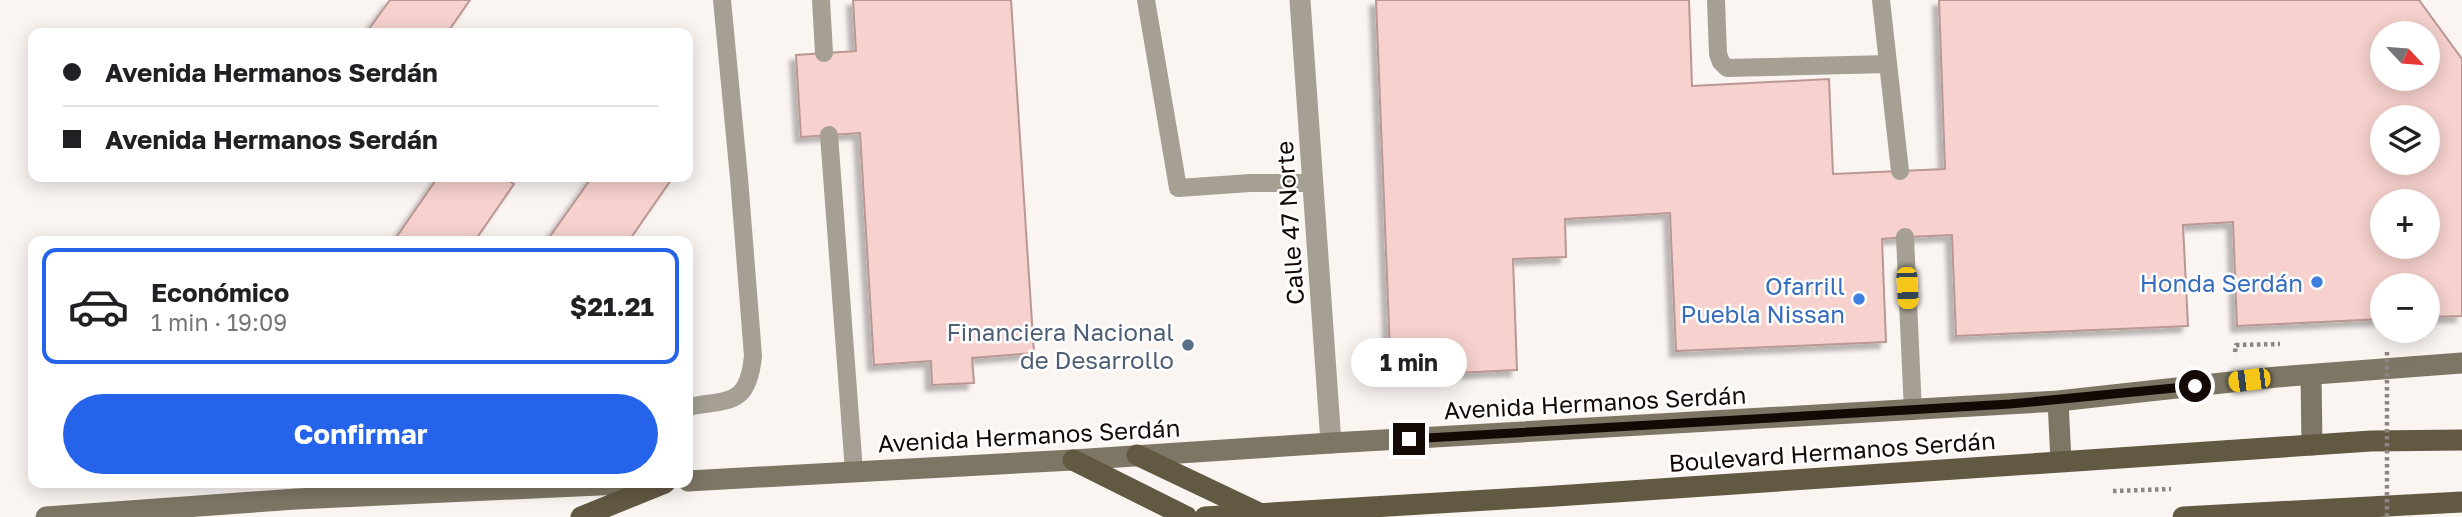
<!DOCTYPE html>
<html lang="es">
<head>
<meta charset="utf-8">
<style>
	:root { --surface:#fff; --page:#f6f6f6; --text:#202124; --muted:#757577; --line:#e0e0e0; --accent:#2563eb }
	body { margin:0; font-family:"Golos Text",sans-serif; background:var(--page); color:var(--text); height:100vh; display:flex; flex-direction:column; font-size:26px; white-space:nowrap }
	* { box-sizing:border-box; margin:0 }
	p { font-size:23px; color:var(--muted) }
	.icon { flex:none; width:38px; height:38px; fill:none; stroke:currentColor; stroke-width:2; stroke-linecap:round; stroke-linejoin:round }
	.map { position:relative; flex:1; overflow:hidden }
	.details { position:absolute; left:28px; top:236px; width:665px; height:252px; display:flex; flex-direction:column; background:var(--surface); border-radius:14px; box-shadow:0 4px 18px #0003 }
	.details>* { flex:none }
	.top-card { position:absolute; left:28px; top:28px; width:665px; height:154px; border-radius:14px; box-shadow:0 4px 18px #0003; display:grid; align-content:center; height:154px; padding:0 35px; background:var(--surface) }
	.needle { width:46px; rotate:116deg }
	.buttons { position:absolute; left:2370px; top:21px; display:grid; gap:14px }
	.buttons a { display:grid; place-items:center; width:70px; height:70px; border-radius:50%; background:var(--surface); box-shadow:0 4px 18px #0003; font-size:35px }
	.end { position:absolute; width:32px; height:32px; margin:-16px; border:9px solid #130905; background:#fff; box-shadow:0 0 0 4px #fff }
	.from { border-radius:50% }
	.bubble { position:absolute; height:49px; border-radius:24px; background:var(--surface); box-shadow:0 4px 18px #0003; font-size:23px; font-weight:700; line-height:49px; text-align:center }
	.car { position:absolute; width:21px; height:42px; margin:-21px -10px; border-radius:9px; box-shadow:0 0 5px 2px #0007; background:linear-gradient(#f5c518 24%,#345 0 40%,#f5c518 0 76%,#345 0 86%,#f5c518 0) }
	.top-card b { display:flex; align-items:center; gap:24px; height:66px; font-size:26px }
	.top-card b+b { border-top:2px solid var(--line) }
	.top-card i { width:18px; height:18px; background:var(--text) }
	ul { padding:12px 0 0; list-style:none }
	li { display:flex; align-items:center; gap:21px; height:116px; margin:0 14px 10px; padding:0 21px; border:4px solid transparent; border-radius:14px }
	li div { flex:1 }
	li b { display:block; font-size:26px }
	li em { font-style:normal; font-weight:700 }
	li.selected { border-color:var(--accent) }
	li>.icon { width:63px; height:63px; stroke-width:1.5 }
	.cta { display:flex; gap:14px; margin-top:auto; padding:14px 35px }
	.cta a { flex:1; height:80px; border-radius:42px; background:var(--accent); color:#fff; font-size:28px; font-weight:700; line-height:80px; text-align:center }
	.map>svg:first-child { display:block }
	.building { fill:#f6d1cd; stroke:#b99793; stroke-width:2; fill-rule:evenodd; filter:url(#shadow) }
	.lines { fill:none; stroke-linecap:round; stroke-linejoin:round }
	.path { stroke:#8d8581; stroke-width:4.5; stroke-dasharray:3.5 3.5; stroke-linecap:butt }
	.lane { stroke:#a5a093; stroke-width:18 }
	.street { stroke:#a5a093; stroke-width:21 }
	.secondary { stroke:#7d7664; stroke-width:21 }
	.primary { stroke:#625943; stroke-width:21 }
	.path-bridge { stroke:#8d8581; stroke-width:4.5; stroke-dasharray:3.5 3.5; stroke-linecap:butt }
	.route { stroke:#130905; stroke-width:9 }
	.shop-dot { fill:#3f7fe0; stroke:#fff; stroke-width:2.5 }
	.service-dot { fill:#5c6f8a; stroke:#fff; stroke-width:2.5 }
	.labels { text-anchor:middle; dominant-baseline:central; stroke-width:5; stroke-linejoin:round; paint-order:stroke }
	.street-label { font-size:24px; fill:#130905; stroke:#fff }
	.shop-label { font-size:24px; fill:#366cbe; stroke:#fff; text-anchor:end }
	.service-label { font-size:24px; fill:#4e5e75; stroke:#fff; text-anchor:end }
</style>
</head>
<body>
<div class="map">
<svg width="2462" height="517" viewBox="0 0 2462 517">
	<defs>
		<filter id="shadow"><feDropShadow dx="-6" dy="6" stdDeviation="2" flood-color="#0004"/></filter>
	</defs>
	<rect width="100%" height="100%" fill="#fbf5f2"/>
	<path class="building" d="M 390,0 L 470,0 L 447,33 L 366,33 Z
		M 853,0 L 1011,0 L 1034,353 L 972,358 L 974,383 L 932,385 L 931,361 L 874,365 L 860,133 L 801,137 L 796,55 L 856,51 Z
		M 1376,0 L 1689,0 L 1692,86 L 1829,79 L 1833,174 L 1945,169 L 1939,0 L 2419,0 L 2462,59 L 2462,316 L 2427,317 L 2427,285 L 2382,285 L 2382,319 L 2237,326 L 2233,222 L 2183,225 L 2188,326 L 1956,336 L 1952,235 L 1905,237 L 1882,239 L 1886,342 L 1676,351 L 1670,213 L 1565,219 L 1566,257 L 1513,259 L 1517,370 L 1391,376 ZM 2382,33 L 2427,33 L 2427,79 L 2382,79 ZM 2382,117 L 2427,117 L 2427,163 L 2382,163 ZM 2382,201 L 2427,201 L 2427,247 L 2382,247 Z
		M 438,177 L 504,177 L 514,184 L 474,242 L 393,242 Z
		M 592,177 L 673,177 L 628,242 L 546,242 Z"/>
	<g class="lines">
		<path class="path" d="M 2235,352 L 2236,345 L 2280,344
			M 2113,491 L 2171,489"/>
		<path class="lane" d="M 821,0 L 824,53
			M 1146,0 L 1178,188 L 1250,183 L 1312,183
			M 1716,0 L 1718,54 L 1721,62 L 1727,68 L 1888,64
			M 1881,0 L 1900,171
			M 829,135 L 854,471
			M 1905,237 L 1913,411
			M 688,407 C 730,399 748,406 753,356 L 739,178 L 722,0"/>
		<path class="street" d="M 1300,0 L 1331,443"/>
		<path class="secondary" d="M 2311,375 L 2312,445
			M 2058,401 L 2061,461
			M 688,481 L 1073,460 L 1331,443 L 2058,401 L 2277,377 L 2462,363
			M 46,517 L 296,499 L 642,483"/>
		<path class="primary" d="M 1137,455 L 1259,513
			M 1073,460 L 1187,517
			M 581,517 L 665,483
			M 1205,517 L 1556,496 L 2371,441 L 2462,440
			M 2183,517 L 2462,502"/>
		<path class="path-bridge" d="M 2387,352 L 2387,517"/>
	</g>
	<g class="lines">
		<path class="route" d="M 1409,439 L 2010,404 L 2195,386"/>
	</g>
	<g class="shop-dot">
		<circle cx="2317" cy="282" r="7"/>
		<circle cx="1859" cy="299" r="7"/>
	</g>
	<circle class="service-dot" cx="1188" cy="345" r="7"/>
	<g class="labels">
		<g class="street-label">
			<text transform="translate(1289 223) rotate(-94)">Calle 47 Norte</text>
			<text transform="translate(1595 402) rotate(-3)">Avenida Hermanos Serdán</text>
			<text transform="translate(1029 435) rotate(-3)">Avenida Hermanos Serdán</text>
			<text transform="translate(1832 451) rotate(-4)">Boulevard Hermanos Serdán</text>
		</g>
		<g class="shop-label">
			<text x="2303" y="282">Honda Serdán</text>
			<text x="1845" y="285">Ofarrill<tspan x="1845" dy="28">Puebla Nissan</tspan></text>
		</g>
		<g class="service-label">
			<text x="1174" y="331">Financiera Nacional<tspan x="1174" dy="28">de Desarrollo</tspan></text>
		</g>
	</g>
</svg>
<div class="buttons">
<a><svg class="needle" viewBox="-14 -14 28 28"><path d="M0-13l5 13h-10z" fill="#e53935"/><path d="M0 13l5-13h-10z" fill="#757577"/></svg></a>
<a><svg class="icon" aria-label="layers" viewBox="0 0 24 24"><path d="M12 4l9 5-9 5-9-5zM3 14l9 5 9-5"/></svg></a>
<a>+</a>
<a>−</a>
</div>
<i class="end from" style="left:2195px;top:386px"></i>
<i class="end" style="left:1409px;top:439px"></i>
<div class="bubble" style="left:1351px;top:338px;width:116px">1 min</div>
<i class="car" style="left:1907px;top:288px;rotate:177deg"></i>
<i class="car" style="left:2249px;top:380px;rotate:263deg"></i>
<div class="top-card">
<b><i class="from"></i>Avenida Hermanos Serdán</b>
<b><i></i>Avenida Hermanos Serdán</b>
</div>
<section class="details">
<ul>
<li class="selected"><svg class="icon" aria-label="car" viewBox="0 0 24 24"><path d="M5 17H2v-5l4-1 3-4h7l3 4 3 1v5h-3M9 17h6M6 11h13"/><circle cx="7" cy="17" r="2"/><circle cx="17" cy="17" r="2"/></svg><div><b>Económico</b><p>1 min · 19:09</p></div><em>$21.21</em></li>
</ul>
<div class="cta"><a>Confirmar</a></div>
</section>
</div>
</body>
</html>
